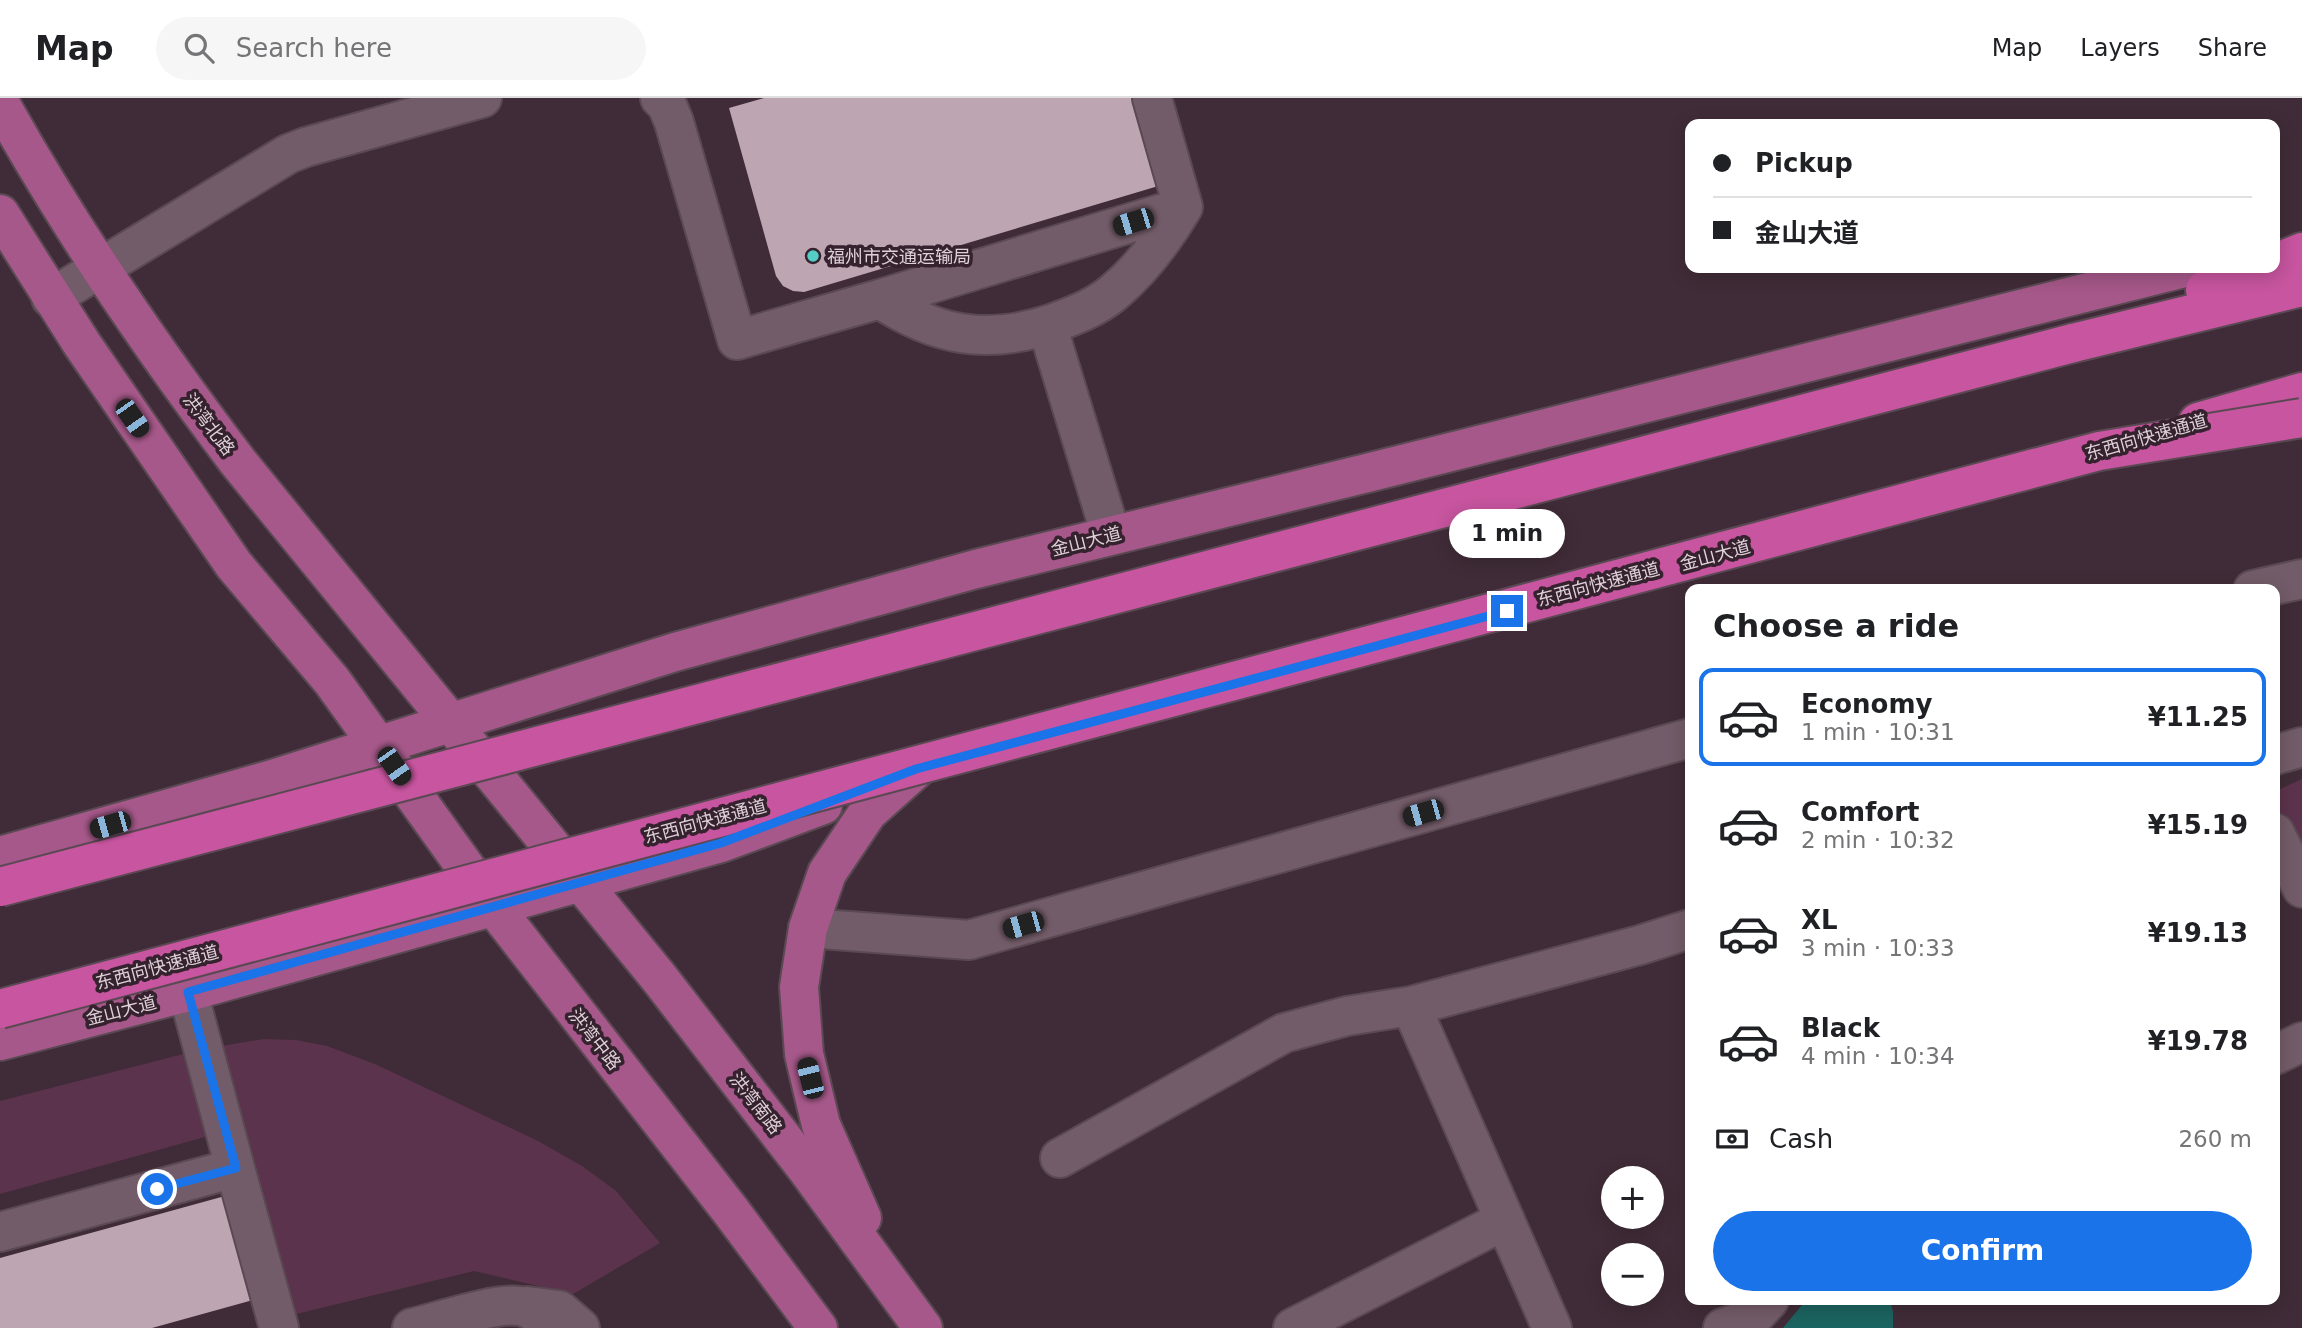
<!DOCTYPE html>
<html lang="en">
<head>
<meta charset="utf-8">
<style>
	:root { --surface:#fff; --page:#f6f6f6; --text:#202124; --muted:#757577; --line:#e0e0e0; --accent:#1a73e8 }
	body { margin:0; font-family:"DejaVu Sans","Noto Sans SC",sans-serif; background:var(--page); color:var(--text); height:100vh; display:flex; flex-direction:column; font-size:26px; white-space:nowrap }
	* { box-sizing:border-box; margin:0 }
	p { font-size:23px; color:var(--muted) }
	.icon { flex:none; width:38px; height:38px; fill:none; stroke:currentColor; stroke-width:2; stroke-linecap:round; stroke-linejoin:round }
	.map { position:relative; flex:1; overflow:hidden }
	.side { position:absolute; left:1685px; top:486px; width:595px; height:721px; display:flex; flex-direction:column; background:var(--surface); border-radius:14px; box-shadow:0 4px 18px #0003 }
	.side>* { flex:none }
	.guide { position:absolute; left:1685px; top:21px; width:595px; height:154px; border-radius:14px; box-shadow:0 4px 18px #0003; display:grid; align-content:center; height:154px; padding:0 28px; background:var(--surface) }
	.tools { position:absolute; left:1601px; top:1068px; display:grid; gap:14px }
	.tools a { display:grid; place-items:center; width:63px; height:63px; border-radius:50%; background:var(--surface); box-shadow:0 4px 18px #0003; font-size:35px }
	.end { position:absolute; width:32px; height:32px; margin:-16px; border:9px solid #1a73e8; background:#fff; box-shadow:0 0 0 4px #fff }
	.from { border-radius:50% }
	.bubble { position:absolute; height:49px; border-radius:24px; background:var(--surface); box-shadow:0 4px 18px #0003; font-size:23px; font-weight:700; line-height:49px; text-align:center }
	.car { position:absolute; width:21px; height:42px; margin:-21px -10px; border-radius:9px; box-shadow:0 0 5px 2px #0007; background:linear-gradient(#222 24%,#8ab4d8 0 40%,#222 0 76%,#8ab4d8 0 86%,#222 0) }
	.guide b { display:flex; align-items:center; gap:24px; height:66px; font-size:26px }
	.guide b+b { border-top:2px solid var(--line) }
	.guide i { width:18px; height:18px; background:var(--text) }
	ul { padding:0; list-style:none }
	li { display:flex; align-items:center; gap:21px; height:98px; margin:0 14px 10px; padding:0 14px; border:4px solid transparent; border-radius:14px }
	li div { flex:1 }
	li b { display:block; font-size:26px }
	li em { font-style:normal; font-weight:700 }
	li.active { border-color:var(--accent) }
	li>.icon { width:63px; height:63px; stroke-width:1.5 }
	h2 { padding:0 28px; font-size:32px; line-height:84px }
	.pay { display:flex; align-items:center; gap:18px; height:77px; padding:0 28px; font-size:26px }
	.pay p { margin-inline-start:auto }
	.action { display:flex; gap:14px; margin-top:auto; padding:14px 28px }
	.action a { flex:1; height:80px; border-radius:42px; background:var(--accent); color:#fff; font-size:28px; font-weight:700; line-height:80px; text-align:center }
	header { display:flex; align-items:center; gap:42px; box-sizing:border-box; height:98px; padding:0 35px; background:var(--surface); border-bottom:2px solid var(--line) }
	header strong { font-size:33px }
	nav { display:flex; gap:38px; margin-inline-start:auto; font-size:24px }
	.search { width:490px; height:63px; background:var(--page); display:flex; align-items:center; gap:18px; box-sizing:border-box; padding:0 24px; border-radius:38px; color:var(--muted); font-size:26px }
	.map>svg:first-child { display:block }
	.green { fill:#5c334c }
	.water { fill:#1c6461 }
	.building { fill:#bea5b2 }
	.lines { fill:none; stroke-linecap:round; stroke-linejoin:round }
	.minor-casing { stroke:#5a4953; stroke-width:42 }
	.major-casing { stroke:#5a4953; stroke-width:42 }
	.highway-casing { stroke:#5a4953; stroke-width:42 }
	.minor { stroke:#735c69; stroke-width:38 }
	.major { stroke:#a55889; stroke-width:38 }
	.highway { stroke:#c7559f; stroke-width:38 }
	.highway-bridge-casing { stroke:#5a4953; stroke-width:42; stroke-linecap:butt }
	.highway-bridge { stroke:#c7559f; stroke-width:38 }
	.route { stroke:#1a73e8; stroke-width:9 }
	.poi-dot { fill:#54cdc7; stroke:#35222e; stroke-width:2.5 }
	.labels { text-anchor:middle; dominant-baseline:central; stroke-width:7; stroke-linejoin:round; paint-order:stroke }
	.poi-label { font-size:18px; fill:#ded1d8; stroke:#35222e; text-anchor:start }
	.street-label { font-size:18px; fill:#ded1d8; stroke:#35222e }
</style>
</head>
<body>
<header>
<strong>Map</strong>
<div class="search"><svg class="icon" aria-label="search" viewBox="0 0 24 24"><circle cx="10" cy="10" r="6"/><path d="M15 15l6 6"/></svg>Search here</div>
<nav><a>Map</a><a>Layers</a><a>Share</a></nav>
</header>
<div class="map">
<svg width="2302" height="1230" viewBox="0 0 2302 1230">
	<rect width="100%" height="100%" fill="#402c38"/>
	<path class="green" d="M 2302,681 L 2302,749 L 2277,717 L 2278,692 Z
		M 264,941 L 296,942 L 327,948 L 377,967 L 538,1043 L 582,1068 L 616,1093 L 660,1145 L 573,1196 L 474,1173 L 296,1216 L 237,1030 L 0,1096 L 0,1003 L 203,951 Z"/>
	<path class="water" d="M 1806,1202 L 1890,1202 L 1893,1214 L 1893,1230 L 1783,1230 Z"/>
	<path class="building" d="M 764,0 L 1139,0 L 1165,86 L 804,194 L 793,193 L 783,188 L 776,178 L 729,10 Z
		M 225,1098 L 253,1202 L 152,1230 L 0,1230 L 0,1160 Z"/>
	<g class="lines">
		<g class="minor-casing">
			<path id="minor" d="M 660,0 L 667,7 L 674,24 L 737,242 L 880,201 C 936,238 986,247 1051,226 C 1073,218 1095,210 1113,195 C 1142,171 1164,141 1183,109 L 1152,0
				M 51,200 L 288,56 L 306,49 L 482,0
				M 880,201 L 1183,109
				M 1047,227 L 1111,437
				M 2253,492 L 2302,481
				M 2275,657 L 2302,649
				M 2275,735 L 2302,790
				M 808,830 L 969,842 L 1690,640
				M 2275,957 L 2302,944
				M 1060,1060 L 1284,935 L 1347,918 L 1411,908
				M 235,1070 L 279,1230
				M 0,1134 L 235,1070 L 188,894
				M 527,1208 L 559,1212 L 580,1230
				M 412,1230 C 438,1224 496,1204 519,1208 C 533,1210 541,1219 549,1230
				M 1293,1230 L 1505,1122
				M 1552,1230 L 1411,908 L 1640,847 L 1690,831
				M 1723,1230 L 1753,1219 L 1769,1202"/>
		</g>
		<g class="major-casing">
			<path id="major" d="M 0,5 C 70,131 151,249 238,364 L 660,881 L 809,1074 L 923,1230
				M 0,116 L 82,246 L 234,467 L 332,583 L 494,809 L 730,1112 L 818,1230
				M 0,758 L 269,682 L 675,554 L 976,471 L 1367,375 L 2184,170
				M 0,943 L 188,894 L 721,745 L 823,707
				M 862,1120 L 821,1027 L 804,956 L 799,889 L 808,830 L 827,775 L 868,714 L 916,671"/>
		</g>
		<g class="highway-casing">
			<path id="highway" d="M 2275,165 L 2302,154
				M 2205,192 L 2262,170
				M 2073,245 L 2302,189
				M 2198,324 L 2302,294"/>
		</g>
		<use href="#minor" class="minor"/>
		<use href="#major" class="major"/>
		<use href="#highway" class="highway"/>
		<g class="highway-bridge-casing">
			<path id="highway-bridge" d="M 0,789 L 2073,245
				M 0,911 L 2099,353 L 2302,320"/>
		</g>
		<use href="#highway-bridge" class="highway-bridge"/>
	</g>
	<g class="lines">
		<path class="route" d="M 157,1091 L 236,1070 L 188,894 L 721,745 L 916,671 L 1507,513"/>
	</g>
	<circle class="poi-dot" cx="813" cy="158" r="7"/>
	<g class="labels">
		<g class="poi-label">
			<text x="827" y="158">福州市交通运输局</text>
		</g>
		<g class="street-label">
			<text transform="translate(209 326) rotate(53)">洪湾北路</text>
			<text transform="translate(2146 339) rotate(-16)">东西向快速通道</text>
			<text transform="translate(1086 443) rotate(-14)">金山大道</text>
			<text transform="translate(1715 457) rotate(-15)">金山大道</text>
			<text transform="translate(1598 486) rotate(-15)">东西向快速通道</text>
			<text transform="translate(705 723) rotate(-15)">东西向快速通道</text>
			<text transform="translate(157 869) rotate(-15)">东西向快速通道</text>
			<text transform="translate(121 912) rotate(-14)">金山大道</text>
			<text transform="translate(595 941) rotate(52)">洪湾中路</text>
			<text transform="translate(756 1005) rotate(52)">洪湾南路</text>
		</g>
	</g>
</svg>
<div class="tools">
<a>+</a>
<a>−</a>
</div>
<i class="end from" style="left:157px;top:1091px"></i>
<i class="end" style="left:1507px;top:513px"></i>
<div class="bubble" style="left:1449px;top:411px;width:116px">1 min</div>
<i class="car" style="left:1133px;top:124px;rotate:253deg"></i>
<i class="car" style="left:132px;top:320px;rotate:145deg"></i>
<i class="car" style="left:394px;top:668px;rotate:145deg"></i>
<i class="car" style="left:1423px;top:715px;rotate:254deg"></i>
<i class="car" style="left:110px;top:727px;rotate:254deg"></i>
<i class="car" style="left:1023px;top:827px;rotate:254deg"></i>
<i class="car" style="left:810px;top:980px;rotate:346deg"></i>
<div class="guide">
<b><i class="from"></i>Pickup</b>
<b><i></i>金山大道</b>
</div>
<section class="side">
<h2>Choose a ride</h2>
<ul>
<li class="active"><svg class="icon" aria-label="car" viewBox="0 0 24 24"><path d="M5 17H2v-5l4-1 3-4h7l3 4 3 1v5h-3M9 17h6M6 11h13"/><circle cx="7" cy="17" r="2"/><circle cx="17" cy="17" r="2"/></svg><div><b>Economy</b><p>1 min · 10:31</p></div><em>¥11.25</em></li>
<li><svg class="icon" aria-label="car" viewBox="0 0 24 24"><path d="M5 17H2v-5l4-1 3-4h7l3 4 3 1v5h-3M9 17h6M6 11h13"/><circle cx="7" cy="17" r="2"/><circle cx="17" cy="17" r="2"/></svg><div><b>Comfort</b><p>2 min · 10:32</p></div><em>¥15.19</em></li>
<li><svg class="icon" aria-label="car" viewBox="0 0 24 24"><path d="M5 17H2v-5l4-1 3-4h7l3 4 3 1v5h-3M9 17h6M6 11h13"/><circle cx="7" cy="17" r="2"/><circle cx="17" cy="17" r="2"/></svg><div><b>XL</b><p>3 min · 10:33</p></div><em>¥19.13</em></li>
<li><svg class="icon" aria-label="car" viewBox="0 0 24 24"><path d="M5 17H2v-5l4-1 3-4h7l3 4 3 1v5h-3M9 17h6M6 11h13"/><circle cx="7" cy="17" r="2"/><circle cx="17" cy="17" r="2"/></svg><div><b>Black</b><p>4 min · 10:34</p></div><em>¥19.78</em></li>
</ul>
<div class="pay"><svg class="icon" aria-label="cash" viewBox="0 0 24 24"><path d="M3 7h18v10H3z"/><circle cx="12" cy="12" r="2"/></svg>Cash<p>260 m</p></div>
<div class="action"><a>Confirm</a></div>
</section>
</div>
</body>
</html>
